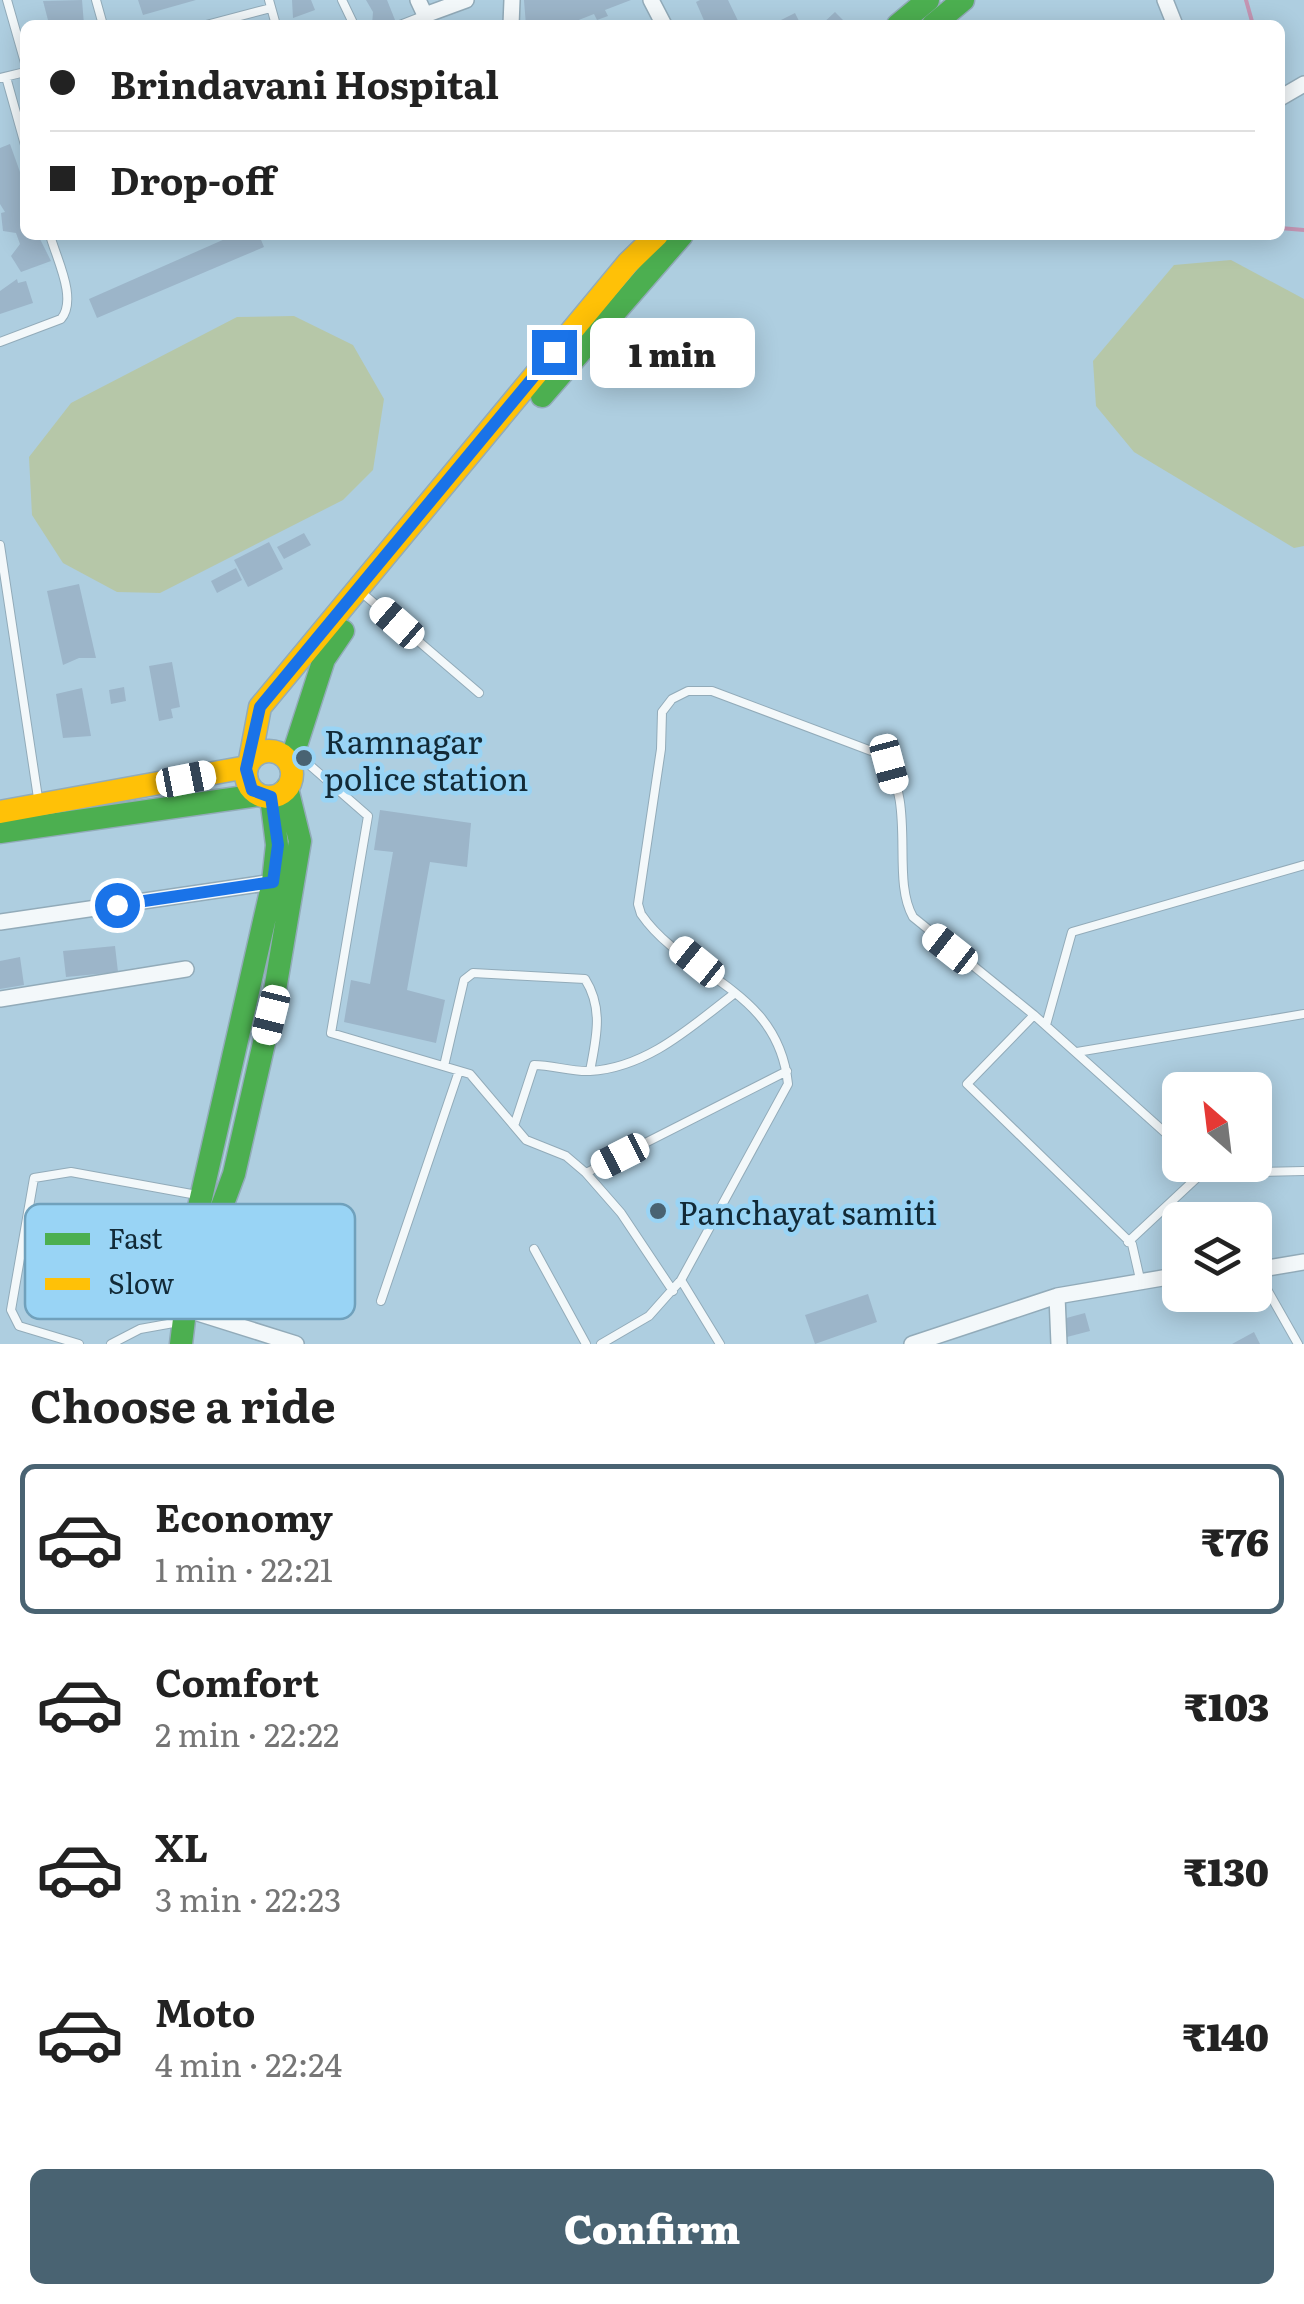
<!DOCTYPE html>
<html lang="en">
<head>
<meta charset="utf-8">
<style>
	:root { --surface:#fff; --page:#f2f2f2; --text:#222; --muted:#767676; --line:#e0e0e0; --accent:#496372 }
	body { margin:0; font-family:Literata,serif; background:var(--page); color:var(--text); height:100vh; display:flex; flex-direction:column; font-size:38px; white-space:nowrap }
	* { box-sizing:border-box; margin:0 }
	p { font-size:32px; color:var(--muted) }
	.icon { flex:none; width:55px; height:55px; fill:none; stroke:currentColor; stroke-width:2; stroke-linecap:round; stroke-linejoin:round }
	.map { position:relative; height:1344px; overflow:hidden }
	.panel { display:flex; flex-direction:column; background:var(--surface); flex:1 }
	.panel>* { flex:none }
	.hud { position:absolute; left:20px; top:20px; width:1265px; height:220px; border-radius:15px; box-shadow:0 5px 25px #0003; display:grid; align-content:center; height:220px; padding:0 30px; background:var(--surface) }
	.needle { width:65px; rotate:332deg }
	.controls { position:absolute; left:1162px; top:1072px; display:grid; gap:20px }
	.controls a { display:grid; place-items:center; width:110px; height:110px; border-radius:15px; background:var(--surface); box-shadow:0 5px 25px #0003; font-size:50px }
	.end { position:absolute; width:45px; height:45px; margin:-22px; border:12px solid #1a73e8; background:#fff; box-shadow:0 0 0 5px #fff }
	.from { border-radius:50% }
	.bubble { position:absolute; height:70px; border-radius:15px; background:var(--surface); box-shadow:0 5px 25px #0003; font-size:32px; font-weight:800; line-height:70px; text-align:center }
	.car { position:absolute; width:30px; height:60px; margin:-30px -15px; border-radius:12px; box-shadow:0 0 8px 2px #0007; background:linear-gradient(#fff 24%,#345 0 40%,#fff 0 76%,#345 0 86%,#fff 0) }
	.hud b { display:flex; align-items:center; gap:35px; height:95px; font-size:38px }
	.hud b+b { border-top:2px solid var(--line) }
	.hud i { width:25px; height:25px; background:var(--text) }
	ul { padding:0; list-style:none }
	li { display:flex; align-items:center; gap:30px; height:150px; margin:0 20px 15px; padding:0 10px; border:5px solid transparent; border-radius:15px }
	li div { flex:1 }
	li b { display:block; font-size:38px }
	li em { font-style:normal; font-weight:800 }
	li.active { border-color:var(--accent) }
	li>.icon { width:90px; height:90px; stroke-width:1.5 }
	h2 { padding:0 30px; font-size:45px; line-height:120px }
	.button { display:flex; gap:20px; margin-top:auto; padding:20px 30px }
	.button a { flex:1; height:115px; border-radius:15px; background:var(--accent); color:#fff; font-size:40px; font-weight:800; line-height:115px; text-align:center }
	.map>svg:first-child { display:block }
	.green { fill:#b6c7a8 }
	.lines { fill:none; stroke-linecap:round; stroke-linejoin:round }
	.stream { stroke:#c495b3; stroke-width:4 }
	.building { fill:#9cb5c9 }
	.lane-casing { stroke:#92abb9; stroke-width:10 }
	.street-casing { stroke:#92abb9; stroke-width:18 }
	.fast-casing { stroke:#92abb9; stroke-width:25 }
	.slow-casing { stroke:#92abb9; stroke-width:25 }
	.lane { stroke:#f3f8fa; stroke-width:8 }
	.street { stroke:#f3f8fa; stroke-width:15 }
	.fast { stroke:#4caf50; stroke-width:22 }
	.slow { stroke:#ffc107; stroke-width:22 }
	.route { stroke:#1a73e8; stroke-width:12 }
	.poi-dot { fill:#496372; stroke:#99d4f5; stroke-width:4 }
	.labels { text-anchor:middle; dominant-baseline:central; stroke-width:9; stroke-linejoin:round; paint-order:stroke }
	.poi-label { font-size:32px; fill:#122a37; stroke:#99d4f5; text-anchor:start }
	.key { fill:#99d4f5; stroke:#70a1bc; stroke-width:2.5 }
	.key-label { font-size:28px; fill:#122a37 }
</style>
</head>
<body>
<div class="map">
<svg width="1304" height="1344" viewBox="0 0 1304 1344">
	<rect width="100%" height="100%" fill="#aecee0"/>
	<path class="green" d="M 1231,260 L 1304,299 L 1304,546 L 1294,548 L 1134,452 L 1096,406 L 1093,361 L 1174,265 Z
		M 294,316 L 353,345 L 384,399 L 373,470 L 343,500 L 160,593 L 117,592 L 63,563 L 32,515 L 29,457 L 71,403 L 237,317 Z"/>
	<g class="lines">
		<path class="stream" d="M 1246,0 L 1253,25
			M 1280,228 L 1304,230"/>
	</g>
	<path class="building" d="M 82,0 L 84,25 L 49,24 L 43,1 Z
		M 138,0 L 196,0 L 143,15 Z
		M 292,0 L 311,0 L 315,10 L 293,18 Z
		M 366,0 L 387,0 L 395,20 L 372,25 L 373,12 Z
		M 524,0 L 631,0 L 605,10 L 608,16 L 597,20 L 594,14 L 566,25 L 526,25 Z
		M 700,0 L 728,0 L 740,25 L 706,25 L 696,2 Z
		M 835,12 L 848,25 L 821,25 Z
		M 795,13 L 801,25 L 771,25 Z
		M 10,144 L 25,186 L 25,235 L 38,235 L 51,261 L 21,272 L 11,256 L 20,244 L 16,233 L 3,231 L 1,213 L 5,212 L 0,204 L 0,148 Z
		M 234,235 L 259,235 L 264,247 L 97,318 L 89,299 Z
		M 17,279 L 18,283 L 26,281 L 33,303 L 0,314 L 0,291 Z
		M 304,533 L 311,545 L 284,559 L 277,547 Z
		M 269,542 L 283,569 L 248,587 L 234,560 Z
		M 236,568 L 242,580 L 217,593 L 211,581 Z
		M 79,584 L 96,658 L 79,658 L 63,665 L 47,591 Z
		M 172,662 L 180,707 L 171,709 L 173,718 L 159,721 L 149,666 Z
		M 124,687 L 126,701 L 111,704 L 109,690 Z
		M 82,688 L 91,736 L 63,738 L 56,694 Z
		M 380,810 L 471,823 L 467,867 L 430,862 L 407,990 L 445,1000 L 436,1043 L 344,1022 L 351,980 L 370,984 L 393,852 L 374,850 Z
		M 115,946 L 118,972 L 66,977 L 63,951 Z
		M 20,957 L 24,985 L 0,989 L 0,961 Z
		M 868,1294 L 877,1322 L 815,1344 L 805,1315 Z
		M 1085,1313 L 1090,1331 L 1063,1338 L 1059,1320 Z
		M 1254,1332 L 1260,1344 L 1232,1344 Z"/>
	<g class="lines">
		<g class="lane-casing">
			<path id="lane" d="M 7,0 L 25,63
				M 96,0 L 103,25
				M 269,0 L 276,25
				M 342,0 L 354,25
				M 206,25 L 271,8
				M 400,25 L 423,16
				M 6,77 L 25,145
				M 0,78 L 25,72
				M 0,342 L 61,319 C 78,299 56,258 50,235
				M 0,545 L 38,798
				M 361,592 L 479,693
				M 297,754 L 368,816 L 331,1033 L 470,1074 L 526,1140 L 566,1156 L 586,1173 L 621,1213 L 673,1291
				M 1046,1025 L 1072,932 L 1304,865
				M 1077,1052 L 1304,1014
				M 444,1066 L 464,980 L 473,973 L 585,979 C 604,1009 596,1039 590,1071
				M 515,1123 L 534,1065 C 553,1065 571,1072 590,1071 C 647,1068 692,1026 735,993
				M 1195,1165 L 1202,1173 L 1304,1171
				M 586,1173 L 787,1071
				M 1128,1242 L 1202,1173
				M 534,1249 L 586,1344
				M 1256,1270 L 1298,1344
				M 1140,1279 L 1132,1244 L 967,1084 L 1034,1015 L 1180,1146
				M 681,1280 L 720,1344
				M 381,1301 L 459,1071
				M 79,1344 L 19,1326 L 11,1310 L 34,1178 L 71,1172 L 197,1195
				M 111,1344 L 140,1329 L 179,1322
				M 601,1344 L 649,1316 L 681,1280 L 788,1084 C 778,987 685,978 641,914 L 638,904 L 661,749 L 662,712 L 672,699 L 688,691 L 712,691 L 882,755 C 918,804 890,876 913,917 L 1034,1015"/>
		</g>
		<g class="street-casing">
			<path id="street" d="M 418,0 L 425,15 L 466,0
				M 651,0 L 664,25
				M 1165,0 L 1175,25
				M 511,25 L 512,0
				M 1280,98 L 1304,84
				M 0,922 L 273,882
				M 0,999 L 186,969
				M 1255,1270 L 1304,1262
				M 1057,1296 L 1059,1344
				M 185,1309 L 296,1344
				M 912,1344 L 1057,1296 L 1180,1275"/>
		</g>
		<g class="fast-casing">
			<path id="fast" d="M 898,25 L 928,0
				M 933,25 L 963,0
				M 542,396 L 682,235
				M 290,764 L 324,659 L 343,631
				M 0,832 L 258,795
				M 195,1279 L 234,1174 L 272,1008 L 300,841 L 287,788
				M 181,1344 L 196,1220 L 273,882 L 277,845 L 271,797"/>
		</g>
		<g class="slow-casing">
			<path id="slow" d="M246 774a23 23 0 1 1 46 0a23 23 0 1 1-46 0Z
				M 250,760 L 260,707 L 628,263 L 657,235
				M 0,812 L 247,767"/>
		</g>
		<use href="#lane" class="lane"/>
		<use href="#street" class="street"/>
		<use href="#fast" class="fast"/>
		<use href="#slow" class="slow"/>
	</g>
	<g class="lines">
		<path class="route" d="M 117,905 L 273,882 L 278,845 L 271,797 L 252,790 L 246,769 L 260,707 L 554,352"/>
	</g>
	<g class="poi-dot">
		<circle cx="304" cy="758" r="10"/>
		<circle cx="658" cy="1211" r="10"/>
	</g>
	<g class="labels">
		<g class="poi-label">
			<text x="324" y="740">Ramnagar<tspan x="324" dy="37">police station</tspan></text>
			<text x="678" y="1211">Panchayat samiti</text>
		</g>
	</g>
	<rect x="25" y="1204" width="330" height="115" rx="15" class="key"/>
	<rect x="45" y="1233" width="45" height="12" fill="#4caf50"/>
	<rect x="45" y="1278" width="45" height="12" fill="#ffc107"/>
	<g class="key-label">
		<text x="108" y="1249">Fast</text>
		<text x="108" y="1294">Slow</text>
	</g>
</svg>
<div class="controls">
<a><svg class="needle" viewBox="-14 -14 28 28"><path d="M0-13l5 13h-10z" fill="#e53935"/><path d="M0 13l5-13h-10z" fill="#767676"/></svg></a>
<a><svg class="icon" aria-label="layers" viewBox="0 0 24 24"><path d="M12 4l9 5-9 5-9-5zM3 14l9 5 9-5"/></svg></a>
</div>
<i class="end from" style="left:117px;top:905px"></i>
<i class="end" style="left:554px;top:352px"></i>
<div class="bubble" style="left:590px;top:318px;width:165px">1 min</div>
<i class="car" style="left:397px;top:623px;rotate:311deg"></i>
<i class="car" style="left:889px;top:764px;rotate:165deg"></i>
<i class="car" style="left:186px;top:779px;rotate:79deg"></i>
<i class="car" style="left:950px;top:949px;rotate:308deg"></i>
<i class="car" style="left:697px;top:962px;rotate:309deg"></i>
<i class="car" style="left:271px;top:1015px;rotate:194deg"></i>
<i class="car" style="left:620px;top:1156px;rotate:243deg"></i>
<div class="hud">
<b><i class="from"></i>Brindavani Hospital</b>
<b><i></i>Drop-off</b>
</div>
</div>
<section class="panel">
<h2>Choose a ride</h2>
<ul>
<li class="active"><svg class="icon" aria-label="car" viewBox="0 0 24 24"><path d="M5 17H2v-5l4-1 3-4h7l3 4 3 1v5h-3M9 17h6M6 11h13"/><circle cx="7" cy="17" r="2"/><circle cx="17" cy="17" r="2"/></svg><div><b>Economy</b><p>1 min · 22:21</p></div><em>₹76</em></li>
<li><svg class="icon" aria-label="car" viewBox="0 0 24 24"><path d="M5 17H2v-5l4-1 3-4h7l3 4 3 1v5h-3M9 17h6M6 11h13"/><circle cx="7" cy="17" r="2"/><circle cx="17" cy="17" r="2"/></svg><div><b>Comfort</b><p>2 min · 22:22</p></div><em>₹103</em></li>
<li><svg class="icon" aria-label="car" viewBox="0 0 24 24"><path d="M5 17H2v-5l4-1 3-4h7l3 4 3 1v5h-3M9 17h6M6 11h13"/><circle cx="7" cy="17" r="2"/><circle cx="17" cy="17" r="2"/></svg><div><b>XL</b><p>3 min · 22:23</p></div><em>₹130</em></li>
<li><svg class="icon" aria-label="car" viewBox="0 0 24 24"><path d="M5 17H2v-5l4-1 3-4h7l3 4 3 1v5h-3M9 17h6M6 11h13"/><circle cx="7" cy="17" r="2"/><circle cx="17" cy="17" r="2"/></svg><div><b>Moto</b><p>4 min · 22:24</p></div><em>₹140</em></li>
</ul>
<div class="button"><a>Confirm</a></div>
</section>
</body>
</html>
